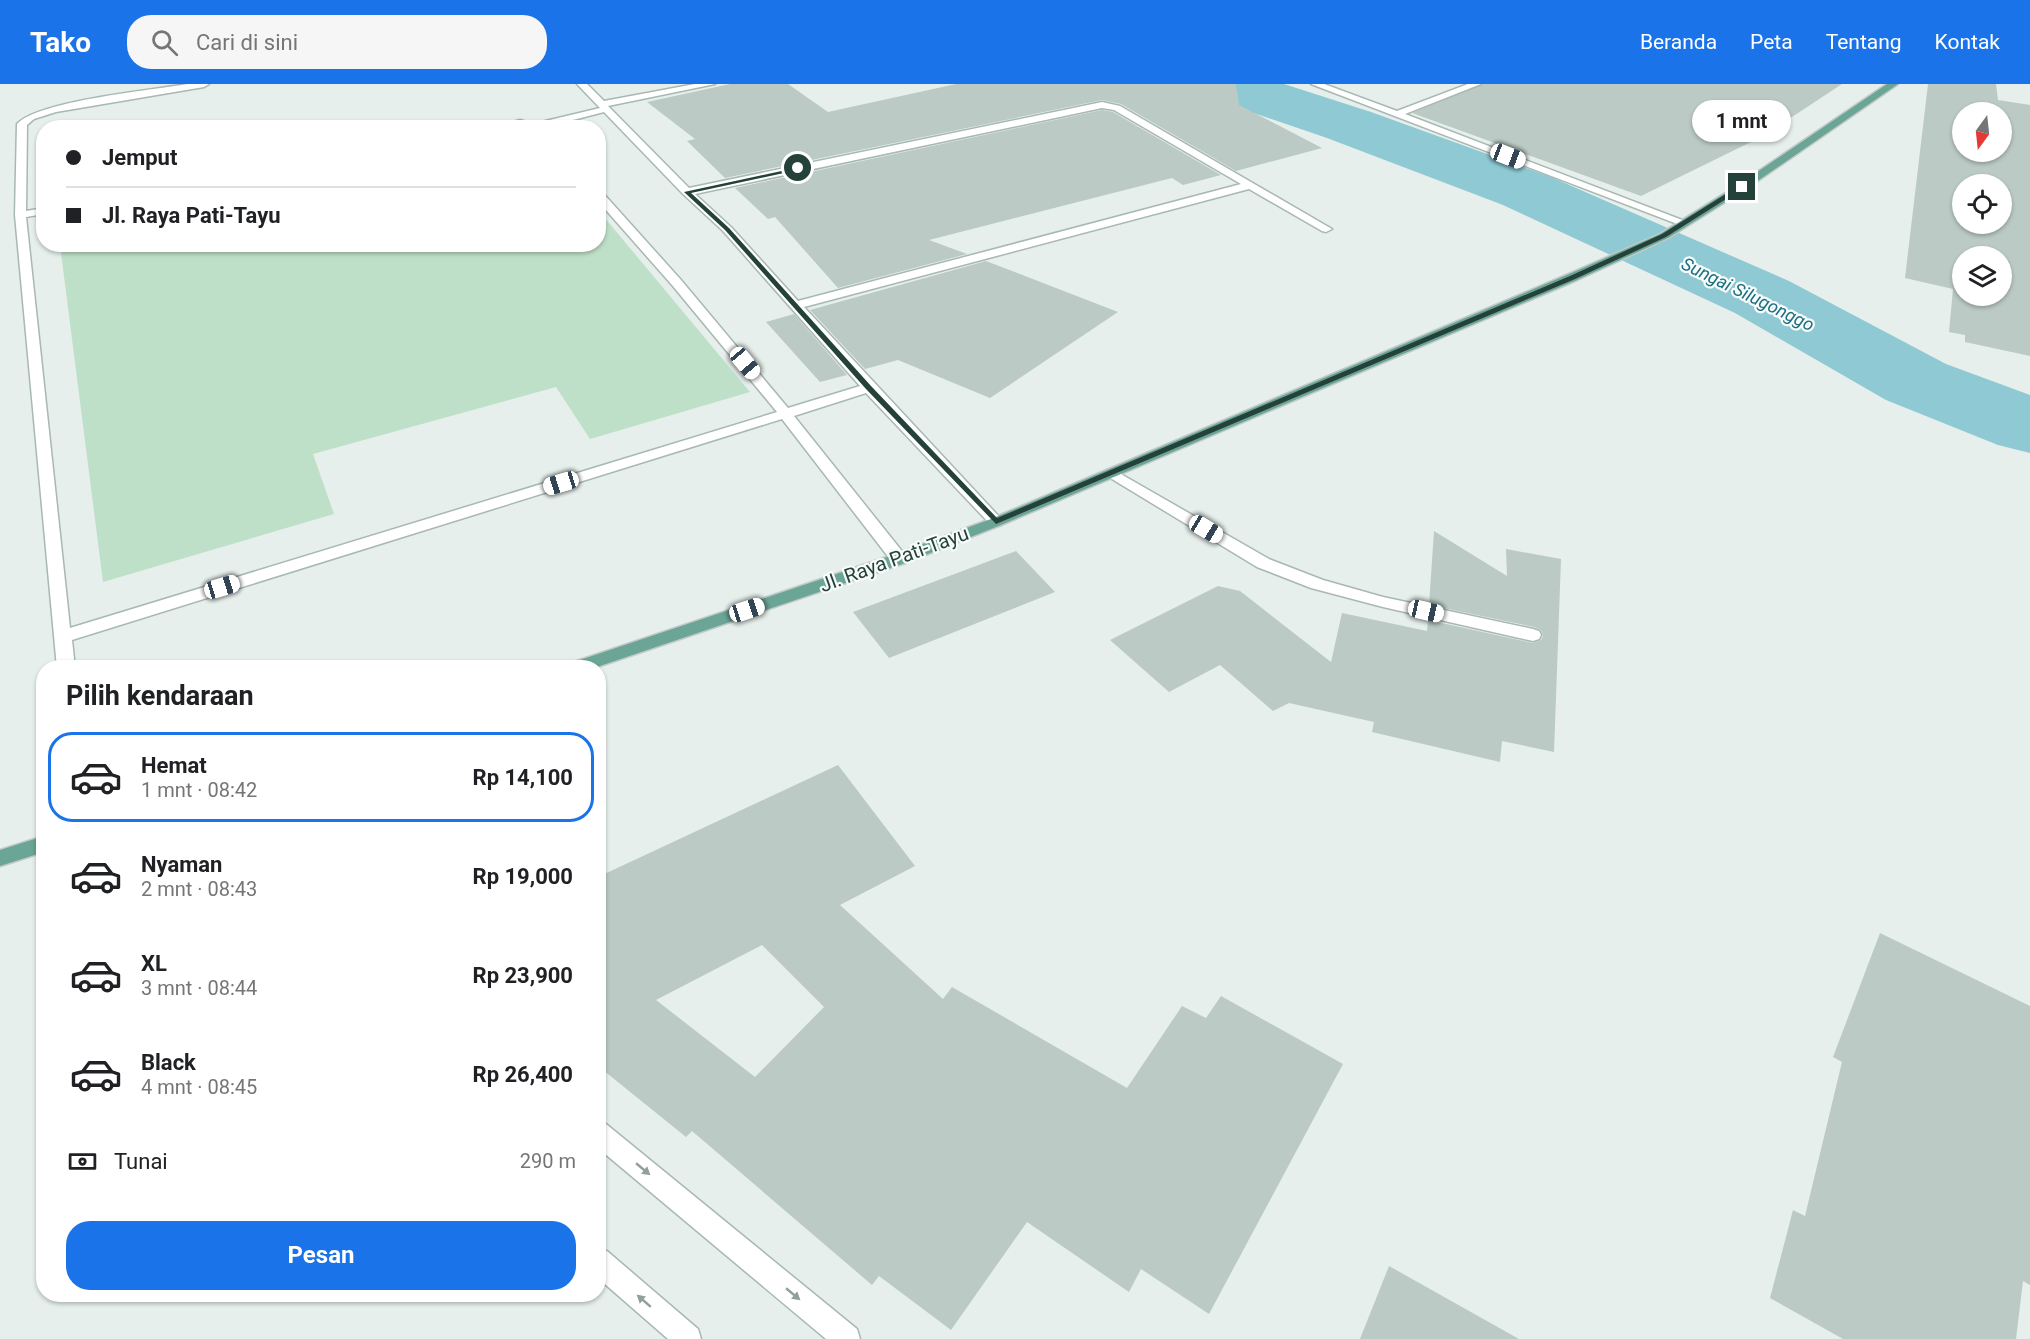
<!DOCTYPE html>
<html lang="id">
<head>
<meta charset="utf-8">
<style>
	:root { --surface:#fff; --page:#f6f6f6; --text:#202124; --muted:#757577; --line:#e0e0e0; --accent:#1a73e8 }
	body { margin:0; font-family:Roboto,sans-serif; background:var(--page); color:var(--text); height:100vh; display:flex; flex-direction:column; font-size:22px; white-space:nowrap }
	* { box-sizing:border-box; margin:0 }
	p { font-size:20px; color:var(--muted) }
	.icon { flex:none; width:33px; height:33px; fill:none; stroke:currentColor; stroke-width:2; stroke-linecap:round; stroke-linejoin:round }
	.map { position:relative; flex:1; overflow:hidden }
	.side { position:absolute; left:36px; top:576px; width:570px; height:642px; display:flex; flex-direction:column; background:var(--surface); border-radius:24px; box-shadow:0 2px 4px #0004 }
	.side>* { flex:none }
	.guide { position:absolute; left:36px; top:36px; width:570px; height:132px; border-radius:24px; box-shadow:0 2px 4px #0004; display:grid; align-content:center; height:132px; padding:0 30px; background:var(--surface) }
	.needle { width:39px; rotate:195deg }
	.fabs { position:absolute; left:1952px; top:18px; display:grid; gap:12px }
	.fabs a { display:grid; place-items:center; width:60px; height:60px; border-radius:50%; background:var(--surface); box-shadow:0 2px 4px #0004; font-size:30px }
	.end { position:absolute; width:27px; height:27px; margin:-14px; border:8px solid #24423a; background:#fff; box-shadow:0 0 0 3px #fff }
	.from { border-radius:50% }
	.bubble { position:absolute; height:42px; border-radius:21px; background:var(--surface); box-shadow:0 2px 4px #0004; font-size:20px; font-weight:700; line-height:42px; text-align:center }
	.car { position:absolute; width:18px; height:36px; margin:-18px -9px; border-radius:8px; box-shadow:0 0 4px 2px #0007; background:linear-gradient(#fff 24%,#345 0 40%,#fff 0 76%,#345 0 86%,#fff 0) }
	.guide b { display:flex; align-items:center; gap:21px; height:57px; font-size:22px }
	.guide b+b { border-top:2px solid var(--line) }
	.guide i { width:15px; height:15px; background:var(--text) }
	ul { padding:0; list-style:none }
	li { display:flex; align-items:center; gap:18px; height:90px; margin:0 12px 9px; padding:0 18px; border:3px solid transparent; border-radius:24px }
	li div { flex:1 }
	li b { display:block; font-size:22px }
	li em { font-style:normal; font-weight:700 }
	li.selected { border-color:var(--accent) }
	li>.icon { width:54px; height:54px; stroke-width:1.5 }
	h2 { padding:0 30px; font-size:27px; line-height:72px }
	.pay { display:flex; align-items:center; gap:15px; height:66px; padding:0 30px; font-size:22px }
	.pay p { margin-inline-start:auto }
	.action { display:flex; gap:12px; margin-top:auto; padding:12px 30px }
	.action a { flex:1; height:69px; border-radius:24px; background:var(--accent); color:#fff; font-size:24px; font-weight:700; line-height:69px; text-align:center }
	header { display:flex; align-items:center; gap:36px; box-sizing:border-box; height:84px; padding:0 30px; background:var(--accent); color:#fff }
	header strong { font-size:28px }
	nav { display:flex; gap:33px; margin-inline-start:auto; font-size:21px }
	.search { width:420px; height:54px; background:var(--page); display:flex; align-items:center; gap:15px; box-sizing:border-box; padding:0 21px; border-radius:24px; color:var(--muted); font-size:22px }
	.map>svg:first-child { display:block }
	.green { fill:#bfe0c8 }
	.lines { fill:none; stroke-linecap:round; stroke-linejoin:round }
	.river { fill:#8ec9d4; fill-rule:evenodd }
	.building { fill:#bbcac4; fill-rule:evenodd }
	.lane-casing { stroke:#a8b8b2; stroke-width:3 }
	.street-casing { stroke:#a8b8b2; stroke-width:3 }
	.primary-casing { stroke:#c2cac8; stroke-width:3 }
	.lane { fill:#fff; fill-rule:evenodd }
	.street { fill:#fff; fill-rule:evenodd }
	.primary { fill:#6aa596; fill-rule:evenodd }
	.oneway { fill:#92a09c }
	.route { fill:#24423a }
	.labels { text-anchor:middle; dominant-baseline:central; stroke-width:4.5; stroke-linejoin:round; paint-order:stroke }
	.far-water-label { font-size:18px; font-style:italic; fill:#1c6f80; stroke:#f7fbf9 }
	.street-label { font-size:20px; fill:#24423a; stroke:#f7fbf9 }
</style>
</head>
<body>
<header>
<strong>Tako</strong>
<div class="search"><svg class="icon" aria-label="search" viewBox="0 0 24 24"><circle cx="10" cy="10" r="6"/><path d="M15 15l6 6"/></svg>Cari di sini</div>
<nav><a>Beranda</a><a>Peta</a><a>Tentang</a><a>Kontak</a></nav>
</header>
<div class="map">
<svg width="2030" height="1255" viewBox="0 0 2030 1255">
	<rect width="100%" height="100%" fill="#e6efeb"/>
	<path class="green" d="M 599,127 L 750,308 L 590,355 L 556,303 L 313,370 L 334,430 L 103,498 L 60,161 L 598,160 Z"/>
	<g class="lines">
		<path class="river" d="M 1196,0 L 1284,0 L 1371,28 L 1551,93 L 1789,197 L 1946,280 L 2030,311 L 2030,369 L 1998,361 L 1886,316 L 1735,229 L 1503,121 L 1327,54 L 1204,12 Z"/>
	</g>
	<path class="building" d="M 730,0 L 788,0 L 828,28 L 956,0 L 1236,0 L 1239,21 L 1322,64 L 1236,87 L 1121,20 L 1102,16 L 725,94 L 687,57 L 695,55 L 647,18 Z
		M 1483,0 L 1842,0 L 1763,52 L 1641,112 L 1412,29 Z
		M 1928,0 L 1996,0 L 1998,16 L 2030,21 L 2030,272 L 1965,258 L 1965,251 L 1949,248 L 1953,205 L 1905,194 ZM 1962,28 L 2001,28 L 2001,68 L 1962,68 ZM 1962,100 L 2001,100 L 2001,140 L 1962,140 ZM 1962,172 L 2001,172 L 2001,212 L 1962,212 Z
		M 1102,26 L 1113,28 L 1221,91 L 1183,101 L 1172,94 L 929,156 L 967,170 L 838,204 L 775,133 L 768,135 L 735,104 Z
		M 986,177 L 1118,228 L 990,314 L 898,276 L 865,285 L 810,226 Z
		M 794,230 L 847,291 L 820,298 L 766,238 Z
		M 1434,447 L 1507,492 L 1506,465 L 1561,475 L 1554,668 L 1502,657 L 1500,678 L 1372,648 L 1374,638 L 1289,619 L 1273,627 L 1220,581 L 1169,608 L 1110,556 L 1218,502 L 1240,507 L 1331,578 L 1342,529 L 1427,547 L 1428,536 L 1533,559 L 1541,556 L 1543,552 L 1541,546 L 1534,543 L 1429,521 Z
		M 1016,467 L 1055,508 L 889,574 L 853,528 Z
		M 838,681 L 915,782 L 840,821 L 943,915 L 952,903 L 1127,1004 L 1182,922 L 1206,934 L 1221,912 L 1343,980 L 1209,1230 L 1141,1185 L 1129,1208 L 1027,1138 L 951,1246 L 879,1192 L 872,1201 L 692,1047 L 686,1053 L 598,982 L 598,793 ZM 762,861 L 824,923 L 755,993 L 656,916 Z
		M 1880,849 L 2030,922 L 2030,1201 L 2023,1197 L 2016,1255 L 1843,1255 L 1770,1214 L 1793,1126 L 1805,1132 L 1842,978 L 1833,973 Z
		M 1389,1182 L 1519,1255 L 1360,1255 Z"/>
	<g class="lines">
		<g class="lane-casing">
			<path id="lane" d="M 188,0 L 209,0 L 204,3 L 56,28 L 34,35 L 27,41 L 26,127 L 44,124 L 44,130 L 26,133 L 70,544 L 777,328 L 672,201 L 598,117 L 598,107 L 602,108 L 681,196 L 788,324 L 860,302 L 723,147 L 683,110 L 604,28 L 542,44 L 491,44 L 520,36 L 533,40 L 600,24 L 577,0 L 587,0 L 604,17 L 695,0 L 715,0 L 608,22 L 689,104 L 1102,18 L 1120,22 L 1332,145 L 1326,148 L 1322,147 L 1249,105 L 804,223 L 1004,438 L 1001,441 L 991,441 L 866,309 L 794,332 L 905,471 L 907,475 L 905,479 L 893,479 L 782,335 L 72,556 L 75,584 L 57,584 L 15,131 L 17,40 C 38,17 152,6 188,0 ZM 1102,24 L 1114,26 L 1241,100 L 798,217 L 731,143 L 695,110 Z"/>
		</g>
		<g class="street-casing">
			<path id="street" d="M 1311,0 L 1324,0 L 1397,27 L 1468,0 L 1481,0 L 1405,30 L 1690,139 L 1688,141 L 1680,141 Z
				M 1112,385 L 1269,475 L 1323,496 L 1383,513 L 1533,545 L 1539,547 L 1541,551 L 1539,555 L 1533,557 L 1383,523 L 1311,504 L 1257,483 L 1107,392 L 1105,389 Z
				M 598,1037 L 606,1040 L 857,1245 L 860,1255 L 826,1255 L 598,1064 Z
				M 598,1163 L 607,1167 L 698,1245 L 701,1255 L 668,1255 L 598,1194 Z"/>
		</g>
		<g class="primary-casing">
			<path id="primary" d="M 1887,0 L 1898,0 L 1746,105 L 1668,154 L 1577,196 L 1001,441 L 905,479 L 594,584 L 566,584 L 568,580 L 893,471 L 991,435 L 1569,190 L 1660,150 L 1738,101 Z
				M 44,752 L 44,768 L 0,782 L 0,766 Z"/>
		</g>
		<use href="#lane" class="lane"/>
		<use href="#street" class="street"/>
		<use href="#primary" class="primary"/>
	</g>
	<defs><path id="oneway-solid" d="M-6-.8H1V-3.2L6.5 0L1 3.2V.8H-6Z" transform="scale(1.5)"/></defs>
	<g class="oneway">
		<use href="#oneway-solid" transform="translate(643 1085) rotate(40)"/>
		<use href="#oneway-solid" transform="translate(793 1210) rotate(40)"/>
		<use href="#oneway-solid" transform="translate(644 1217) rotate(-139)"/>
	</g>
	<path class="route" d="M 800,83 L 798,86 L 691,109 L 729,144 L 871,302 L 997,434 L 1570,192 L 1662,150 L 1740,101 L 1745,103 L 1666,153 L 1575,195 L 996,440 L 866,305 L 725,146 L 684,108 Z"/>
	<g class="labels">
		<g class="far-water-label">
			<text transform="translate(1748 210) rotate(26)">Sungai Silugonggo</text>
		</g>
		<g class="street-label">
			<text transform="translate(894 475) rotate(-20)">Jl. Raya Pati-Tayu</text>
		</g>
	</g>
</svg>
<div class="fabs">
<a><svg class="needle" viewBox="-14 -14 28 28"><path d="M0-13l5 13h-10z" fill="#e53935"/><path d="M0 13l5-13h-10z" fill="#757577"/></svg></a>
<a><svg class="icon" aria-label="locate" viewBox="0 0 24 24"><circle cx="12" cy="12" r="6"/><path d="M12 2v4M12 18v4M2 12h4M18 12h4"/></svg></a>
<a><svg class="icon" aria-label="layers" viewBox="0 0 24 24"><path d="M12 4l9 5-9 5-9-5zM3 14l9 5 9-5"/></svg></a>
</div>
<i class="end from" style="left:798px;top:84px"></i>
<i class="end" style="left:1742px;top:103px"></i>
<div class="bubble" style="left:1692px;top:16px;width:99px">1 mnt</div>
<i class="car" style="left:1508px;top:72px;rotate:111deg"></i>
<i class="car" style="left:745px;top:279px;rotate:140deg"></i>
<i class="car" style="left:561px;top:399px;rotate:253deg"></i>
<i class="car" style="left:1206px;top:445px;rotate:121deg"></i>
<i class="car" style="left:222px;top:503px;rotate:73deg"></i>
<i class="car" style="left:747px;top:526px;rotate:72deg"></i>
<i class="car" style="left:1426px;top:527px;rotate:103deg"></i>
<div class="guide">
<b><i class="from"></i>Jemput</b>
<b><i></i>Jl. Raya Pati-Tayu</b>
</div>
<section class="side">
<h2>Pilih kendaraan</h2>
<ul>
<li class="selected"><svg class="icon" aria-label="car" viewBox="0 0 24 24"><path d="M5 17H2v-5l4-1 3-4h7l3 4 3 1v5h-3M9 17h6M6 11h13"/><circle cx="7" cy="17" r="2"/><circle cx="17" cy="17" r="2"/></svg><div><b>Hemat</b><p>1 mnt · 08:42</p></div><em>Rp 14,100</em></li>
<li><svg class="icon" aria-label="car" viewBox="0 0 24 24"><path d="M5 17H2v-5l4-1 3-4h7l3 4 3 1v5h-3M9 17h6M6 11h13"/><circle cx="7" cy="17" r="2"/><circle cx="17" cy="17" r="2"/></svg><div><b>Nyaman</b><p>2 mnt · 08:43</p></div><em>Rp 19,000</em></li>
<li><svg class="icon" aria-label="car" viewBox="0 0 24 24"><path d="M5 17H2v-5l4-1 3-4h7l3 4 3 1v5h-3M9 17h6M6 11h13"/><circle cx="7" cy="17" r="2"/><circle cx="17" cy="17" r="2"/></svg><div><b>XL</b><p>3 mnt · 08:44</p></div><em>Rp 23,900</em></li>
<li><svg class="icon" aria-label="car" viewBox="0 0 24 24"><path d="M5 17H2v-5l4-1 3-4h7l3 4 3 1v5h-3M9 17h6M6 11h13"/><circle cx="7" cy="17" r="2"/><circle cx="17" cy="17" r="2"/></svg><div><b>Black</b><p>4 mnt · 08:45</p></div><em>Rp 26,400</em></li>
</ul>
<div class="pay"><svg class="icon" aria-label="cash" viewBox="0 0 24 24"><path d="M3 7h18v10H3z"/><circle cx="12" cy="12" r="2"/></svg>Tunai<p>290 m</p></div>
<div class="action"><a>Pesan</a></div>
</section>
</div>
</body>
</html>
